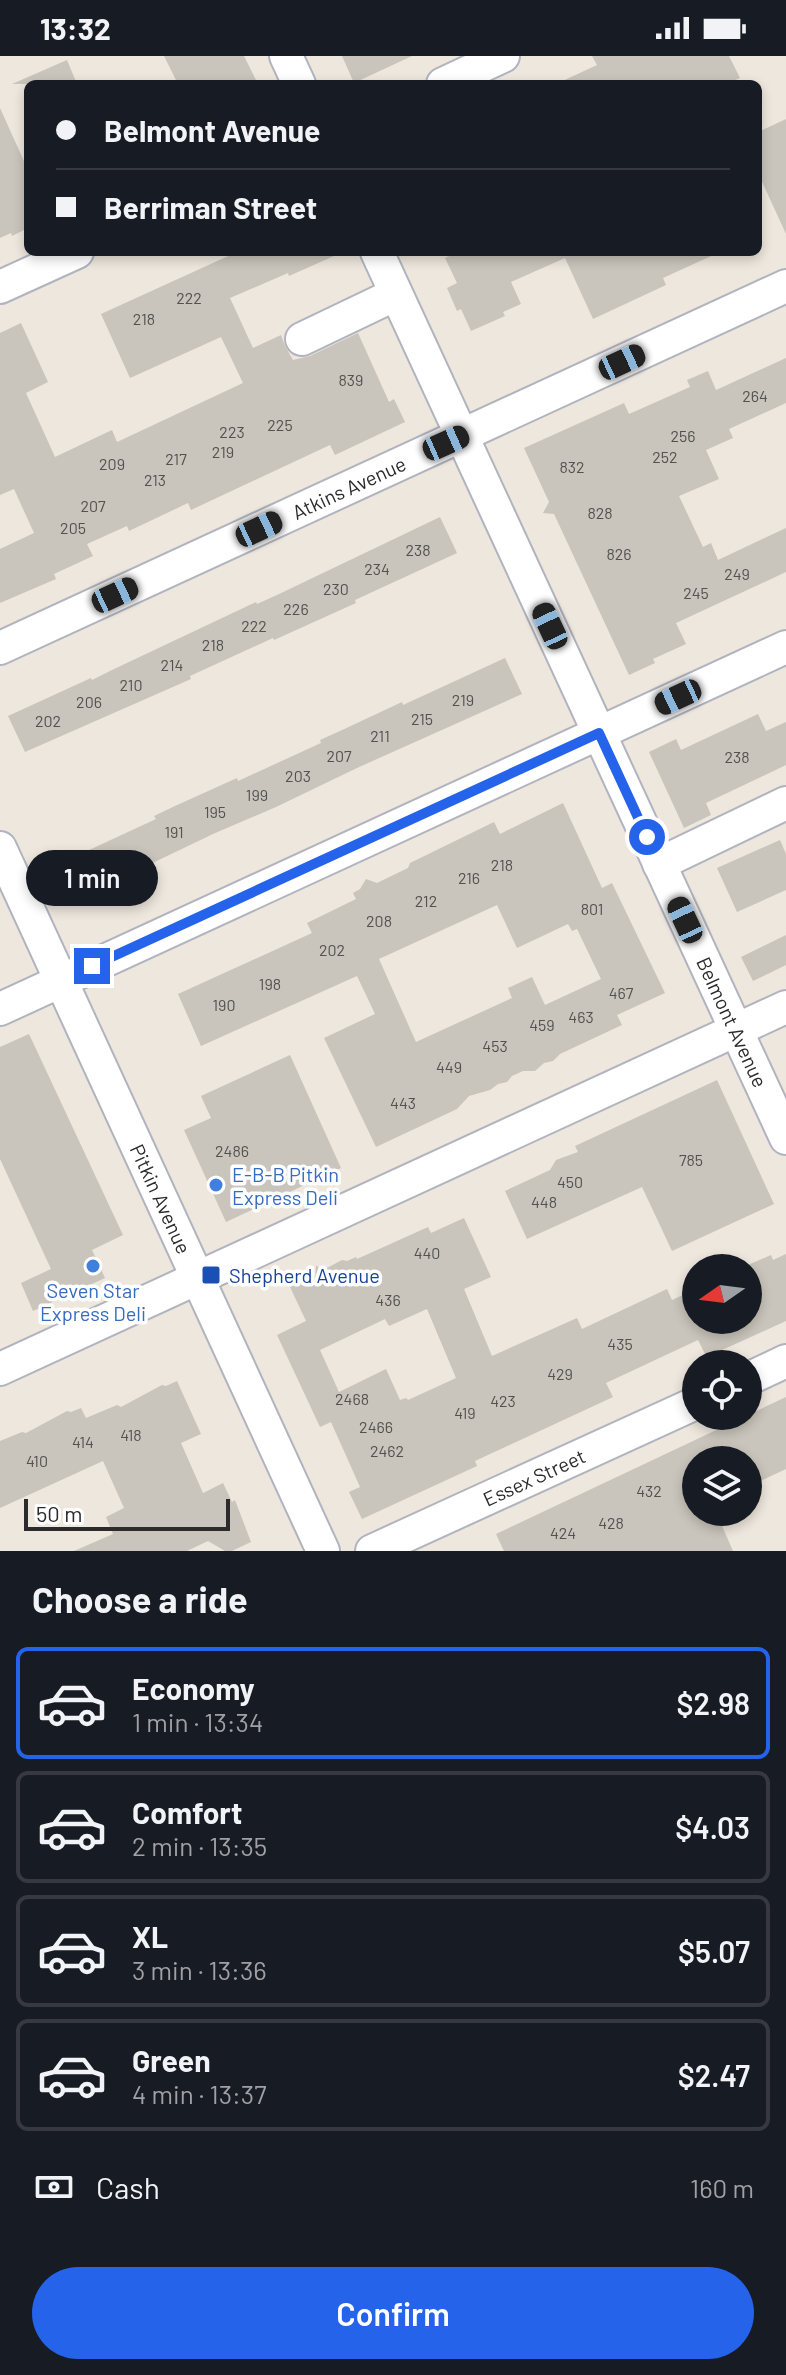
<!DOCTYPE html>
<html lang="en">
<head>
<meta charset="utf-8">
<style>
	:root { --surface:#171b24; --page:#242831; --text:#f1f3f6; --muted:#9ea1a6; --line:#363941; --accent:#2563eb }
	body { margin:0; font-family:Barlow,sans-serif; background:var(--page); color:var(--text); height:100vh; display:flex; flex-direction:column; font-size:30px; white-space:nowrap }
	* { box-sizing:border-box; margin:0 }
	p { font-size:26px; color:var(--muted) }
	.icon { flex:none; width:44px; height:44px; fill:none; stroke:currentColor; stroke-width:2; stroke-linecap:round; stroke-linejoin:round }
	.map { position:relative; height:1495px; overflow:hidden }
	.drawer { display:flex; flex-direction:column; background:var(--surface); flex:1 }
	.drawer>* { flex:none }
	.top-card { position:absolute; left:24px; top:24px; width:738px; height:176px; border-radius:12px; box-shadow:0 4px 12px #0003; display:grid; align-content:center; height:176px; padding:0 32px; background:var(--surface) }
	.needle { width:52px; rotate:256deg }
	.controls { position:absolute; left:682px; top:1198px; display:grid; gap:16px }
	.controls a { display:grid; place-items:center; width:80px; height:80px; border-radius:50%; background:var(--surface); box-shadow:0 4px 12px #0003; font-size:40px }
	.scale { position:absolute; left:24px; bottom:20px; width:206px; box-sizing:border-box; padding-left:8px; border:4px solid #2b2b2b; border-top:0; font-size:22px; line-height:28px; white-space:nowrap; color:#2b2b2b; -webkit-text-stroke:6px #fff; paint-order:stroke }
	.end { position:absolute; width:36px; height:36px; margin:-18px; border:10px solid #2563eb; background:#fff; box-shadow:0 0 0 4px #fff }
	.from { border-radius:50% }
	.bubble { position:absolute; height:56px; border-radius:28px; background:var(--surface); box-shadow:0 4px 12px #0003; font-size:26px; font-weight:600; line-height:56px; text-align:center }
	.car { position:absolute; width:24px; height:48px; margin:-24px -12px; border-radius:10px; box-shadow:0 0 6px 2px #0007; background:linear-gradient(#222 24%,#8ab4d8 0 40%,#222 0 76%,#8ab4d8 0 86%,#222 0) }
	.top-card b { display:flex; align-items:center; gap:28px; height:76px; font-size:30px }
	.top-card b+b { border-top:2px solid var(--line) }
	.top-card i { width:20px; height:20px; background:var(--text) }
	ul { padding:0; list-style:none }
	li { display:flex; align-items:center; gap:24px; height:112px; margin:0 16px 12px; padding:0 16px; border:4px solid var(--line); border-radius:12px }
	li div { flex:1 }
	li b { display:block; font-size:30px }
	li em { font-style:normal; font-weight:600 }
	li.selected { border-color:var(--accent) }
	li>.icon { width:72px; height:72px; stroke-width:1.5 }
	h2 { padding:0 32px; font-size:36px; line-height:96px }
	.pay { display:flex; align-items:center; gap:20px; height:88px; padding:0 32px; font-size:30px }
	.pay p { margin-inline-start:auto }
	.button { display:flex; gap:16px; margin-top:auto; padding:16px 32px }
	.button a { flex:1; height:92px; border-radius:48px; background:var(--accent); color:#fff; font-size:32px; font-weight:600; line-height:92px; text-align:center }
	.status { display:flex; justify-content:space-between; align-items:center; height:56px; padding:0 40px; background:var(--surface); direction:ltr }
	.status svg { height:22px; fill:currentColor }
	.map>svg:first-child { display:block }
	.building { fill:#c9c5bc; fill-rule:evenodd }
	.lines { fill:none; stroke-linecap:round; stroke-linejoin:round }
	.minor-casing { stroke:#b1b3bf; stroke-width:36 }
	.minor { stroke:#fff; stroke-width:32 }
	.route { stroke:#2563eb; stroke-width:10 }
	.shop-dot { fill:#3f7fe0; stroke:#fff; stroke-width:3 }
	.transit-dot { fill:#1a4fb4; stroke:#fff; stroke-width:3 }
	.labels { text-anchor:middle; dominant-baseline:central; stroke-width:7; stroke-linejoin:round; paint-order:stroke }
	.number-label { font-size:16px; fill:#52524f }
	.street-label { font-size:20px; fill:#2b2b2b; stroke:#fff }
	.shop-label { font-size:20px; fill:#366cbe; stroke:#fff; text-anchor:start }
	.transit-label { font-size:20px; fill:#164399; stroke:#fff; text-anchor:start }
</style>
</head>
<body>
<div class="status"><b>13:32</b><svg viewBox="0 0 49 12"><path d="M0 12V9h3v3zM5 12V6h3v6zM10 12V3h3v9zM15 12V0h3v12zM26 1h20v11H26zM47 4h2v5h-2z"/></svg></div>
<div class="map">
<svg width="786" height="1495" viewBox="0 0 786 1495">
	<rect width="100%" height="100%" fill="#ede7dd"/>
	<path class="building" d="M 164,0 L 244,0 L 258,28 L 178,28 Z
		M 342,0 L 412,0 L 354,27 Z
		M 592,0 L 729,0 L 740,22 L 726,28 L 556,28 L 597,9 Z
		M 67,4 L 77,28 L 12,28 Z
		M 0,52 L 28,114 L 28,172 L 12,180 L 11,177 L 0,182 Z
		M 786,63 L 786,178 L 758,117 L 758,76 Z
		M 237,196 L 343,196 L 289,220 L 288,217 L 230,242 L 253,292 L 281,279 L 285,290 L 293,304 L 310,300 L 358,277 L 389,346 L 394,343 L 405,366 L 335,399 L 330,389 L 191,454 L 188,447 L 129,475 L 127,470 L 87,488 L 93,500 L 54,518 L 56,523 L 0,547 L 0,493 L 34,477 L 14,433 L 0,439 L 0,277 L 21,267 L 48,326 L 26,337 L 55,401 L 112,374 L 117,386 L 243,327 L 221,281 L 130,322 L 101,258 Z
		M 458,196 L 720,196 L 663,222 L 666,229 L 593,263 L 565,202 L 511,226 L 521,248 L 503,256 L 505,260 L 471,275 L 461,253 L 457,255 L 447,232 L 457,227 L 445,202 Z
		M 786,302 L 786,347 L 729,373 L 733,382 L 706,394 L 719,423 L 679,440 L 703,491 L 711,487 L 718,504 L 786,472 L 786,516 L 676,567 L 686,588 L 653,603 L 655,607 L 629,619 L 554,458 L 543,457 L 549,446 L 524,392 L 624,347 L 629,358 L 690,331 L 687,324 L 708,315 L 716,334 Z
		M 440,461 L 457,497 L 355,544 L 356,547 L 294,575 L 274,584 L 273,582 L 190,620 L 191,623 L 25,696 L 8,660 L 91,622 L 92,624 L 112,614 L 256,546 L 257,548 L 277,539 Z
		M 505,602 L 522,638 L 357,712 L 276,751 L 213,778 L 90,837 L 74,801 L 156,763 L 154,760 L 175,750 L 237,722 L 238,725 L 321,687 L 320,684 L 340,675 L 402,646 L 403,649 Z
		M 758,658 L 766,675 L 786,666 L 786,709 L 706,747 L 711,759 L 684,772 L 649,696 L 676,683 L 681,694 Z
		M 563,747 L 602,832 L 612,827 L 665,937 L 617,959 L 622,969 L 560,998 L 553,1005 L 544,1007 L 535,1015 L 523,1015 L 512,1020 L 507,1026 L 498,1028 L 490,1034 L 469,1040 L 457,1053 L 376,1091 L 324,982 L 375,958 L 357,920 L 201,990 L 178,938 L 312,877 L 307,867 L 356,843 L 353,837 L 360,833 L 366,823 L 377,827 L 408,812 L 410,807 L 494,766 L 500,778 ZM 497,849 L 517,892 L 568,868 L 572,875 L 577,873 L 601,923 L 545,949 L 532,921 L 508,932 L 512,942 L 416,986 L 379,903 Z
		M 780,784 L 786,798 L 786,834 L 737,856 L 717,812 Z
		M 786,879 L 786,909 L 753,925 L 741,901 Z
		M 29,978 L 123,1179 L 92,1194 L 105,1222 L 33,1255 L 21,1227 L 51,1213 L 0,1103 L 0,991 Z
		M 290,999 L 341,1112 L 226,1166 L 184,1074 L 211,1062 L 201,1040 Z
		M 717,1024 L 774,1148 L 672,1195 L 642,1131 L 527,1183 L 505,1135 L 550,1114 L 556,1104 L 578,1096 L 575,1090 Z
		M 464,1162 L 491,1221 L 464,1233 L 492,1300 L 577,1262 L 582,1273 L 667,1233 L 672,1244 L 696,1233 L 696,1264 L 748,1264 L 748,1209 L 771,1199 L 773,1204 L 786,1198 L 786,1265 L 722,1294 L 718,1308 L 710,1308 L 698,1284 L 606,1327 L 613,1341 L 475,1405 L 477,1410 L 362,1463 L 349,1436 L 360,1431 L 331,1366 L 320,1371 L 277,1279 L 306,1265 L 290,1231 L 294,1229 L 295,1224 L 315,1225 L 316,1210 L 325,1213 L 342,1204 L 347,1205 L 356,1201 L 357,1203 L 428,1171 L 431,1177 ZM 427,1253 L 456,1322 L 408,1344 L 406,1342 L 400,1344 L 386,1313 L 339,1336 L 320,1294 L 385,1263 L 389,1270 Z
		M 177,1325 L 201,1378 L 181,1387 L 203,1437 L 223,1427 L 232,1446 L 235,1444 L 251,1486 L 232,1495 L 225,1495 L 208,1485 L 187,1495 L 74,1495 L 113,1478 L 106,1461 L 124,1452 L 103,1405 L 0,1452 L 0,1385 L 22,1376 L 26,1377 L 67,1355 L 71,1356 L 81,1352 L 86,1362 L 117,1349 L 121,1351 L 162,1329 L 166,1330 Z
		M 786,1341 L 786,1413 L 748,1431 L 748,1404 L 696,1404 L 696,1456 L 716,1456 L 733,1495 L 504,1495 L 496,1478 Z"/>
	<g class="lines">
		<g class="minor-casing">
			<g id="minor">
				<path d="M 286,0 L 299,28"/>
				<path d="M 443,28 L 503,0"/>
				<path id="s1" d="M 377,196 L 786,1082"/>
				<path d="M 0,231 L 77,196"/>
				<path d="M 302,283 L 396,238"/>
				<path id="s2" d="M 0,592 L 786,230"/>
				<path id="s3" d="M 0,792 L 323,1495"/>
				<path d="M 659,808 L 786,747"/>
				<path d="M 0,953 L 786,591"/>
				<path d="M 0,1313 L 786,951"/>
				<path d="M 748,1323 L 786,1305"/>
				<path id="s4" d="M 372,1495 L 696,1347"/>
			</g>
		</g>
		<use href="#minor" class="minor"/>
	</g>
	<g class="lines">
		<path class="route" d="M 92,910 L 599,677 L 647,781"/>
	</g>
	<g class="shop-dot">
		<circle cx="216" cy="1129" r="8"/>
		<circle cx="93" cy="1210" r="8"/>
	</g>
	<rect class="transit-dot" x="201" y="1209" width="20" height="20" rx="4"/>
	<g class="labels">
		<g class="number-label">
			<text x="189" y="241">222</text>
			<text x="144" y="262">218</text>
			<text x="351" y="323">839</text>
			<text x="755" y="339">264</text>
			<text x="280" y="368">225</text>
			<text x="232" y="375">223</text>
			<text x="683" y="379">256</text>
			<text x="223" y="395">219</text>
			<text x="665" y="400">252</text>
			<text x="176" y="402">217</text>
			<text x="112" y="407">209</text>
			<text x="572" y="410">832</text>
			<text x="155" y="423">213</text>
			<text x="93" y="449">207</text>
			<text x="600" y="456">828</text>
			<text x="73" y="471">205</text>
			<text x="418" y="493">238</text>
			<text x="619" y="497">826</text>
			<text x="377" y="512">234</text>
			<text x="737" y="517">249</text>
			<text x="336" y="532">230</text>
			<text x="696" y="536">245</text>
			<text x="296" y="552">226</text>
			<text x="254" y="569">222</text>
			<text x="213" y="588">218</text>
			<text x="172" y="608">214</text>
			<text x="131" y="628">210</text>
			<text x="463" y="643">219</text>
			<text x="89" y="645">206</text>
			<text x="422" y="662">215</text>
			<text x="48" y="664">202</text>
			<text x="380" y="679">211</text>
			<text x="339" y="699">207</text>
			<text x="737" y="700">238</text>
			<text x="298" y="719">203</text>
			<text x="257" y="738">199</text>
			<text x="215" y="755">195</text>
			<text x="174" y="775">191</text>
			<text x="502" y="808">218</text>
			<text x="469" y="821">216</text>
			<text x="426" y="844">212</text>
			<text x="592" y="852">801</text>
			<text x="379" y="864">208</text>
			<text x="332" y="893">202</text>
			<text x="270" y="927">198</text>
			<text x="621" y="936">467</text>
			<text x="224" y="948">190</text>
			<text x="581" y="960">463</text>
			<text x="542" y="968">459</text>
			<text x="495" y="989">453</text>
			<text x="449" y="1010">449</text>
			<text x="403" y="1046">443</text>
			<text x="232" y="1094">2486</text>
			<text x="691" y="1103">785</text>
			<text x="570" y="1125">450</text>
			<text x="544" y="1145">448</text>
			<text x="427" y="1196">440</text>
			<text x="388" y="1243">436</text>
			<text x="620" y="1287">435</text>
			<text x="560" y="1317">429</text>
			<text x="352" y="1342">2468</text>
			<text x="503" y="1344">423</text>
			<text x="465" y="1356">419</text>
			<text x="376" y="1370">2466</text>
			<text x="131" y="1378">418</text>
			<text x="83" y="1385">414</text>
			<text x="387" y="1394">2462</text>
			<text x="37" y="1404">410</text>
			<text x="649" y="1434">432</text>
			<text x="611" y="1466">428</text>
			<text x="563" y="1476">424</text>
		</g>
		<g class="street-label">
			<text stroke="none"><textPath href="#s2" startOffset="384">Atkins Avenue</textPath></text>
			<text stroke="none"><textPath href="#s1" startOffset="848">Belmont Avenue</textPath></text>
			<text stroke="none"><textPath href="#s3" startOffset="386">Pitkin Avenue</textPath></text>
			<text stroke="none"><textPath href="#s4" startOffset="178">Essex Street</textPath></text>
		</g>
		<g class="shop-label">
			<text x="232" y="1118">E-B-B Pitkin<tspan x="232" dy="23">Express Deli</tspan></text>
			<text x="93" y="1234" text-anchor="middle">Seven Star<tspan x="93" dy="23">Express Deli</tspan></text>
		</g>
		<g class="transit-label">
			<text x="229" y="1219">Shepherd Avenue</text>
		</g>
	</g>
</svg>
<div class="controls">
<a><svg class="needle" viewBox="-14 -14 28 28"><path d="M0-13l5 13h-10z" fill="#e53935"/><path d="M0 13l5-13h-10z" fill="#9ea1a6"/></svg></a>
<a><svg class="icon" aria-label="locate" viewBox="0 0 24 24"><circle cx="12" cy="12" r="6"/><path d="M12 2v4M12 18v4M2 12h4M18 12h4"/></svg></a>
<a><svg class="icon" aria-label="layers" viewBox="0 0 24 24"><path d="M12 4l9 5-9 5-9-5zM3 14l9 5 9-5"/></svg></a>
</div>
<div class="scale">50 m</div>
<i class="end from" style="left:647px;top:781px"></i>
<i class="end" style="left:92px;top:910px"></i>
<div class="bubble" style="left:26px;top:794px;width:132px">1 min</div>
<i class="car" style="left:622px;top:306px;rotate:65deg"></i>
<i class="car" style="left:446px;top:387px;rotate:66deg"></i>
<i class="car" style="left:259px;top:473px;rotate:65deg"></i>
<i class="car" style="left:115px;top:539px;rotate:65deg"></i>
<i class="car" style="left:550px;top:570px;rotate:335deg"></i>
<i class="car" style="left:678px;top:641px;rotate:245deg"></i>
<i class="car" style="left:685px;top:864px;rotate:335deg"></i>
<div class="top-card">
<b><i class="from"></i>Belmont Avenue</b>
<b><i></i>Berriman Street</b>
</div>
</div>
<section class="drawer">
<h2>Choose a ride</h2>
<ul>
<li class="selected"><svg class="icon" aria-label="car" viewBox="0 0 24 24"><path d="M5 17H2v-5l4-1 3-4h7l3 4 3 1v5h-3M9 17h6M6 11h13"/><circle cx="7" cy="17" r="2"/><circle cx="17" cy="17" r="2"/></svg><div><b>Economy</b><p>1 min · 13:34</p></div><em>$2.98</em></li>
<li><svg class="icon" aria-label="car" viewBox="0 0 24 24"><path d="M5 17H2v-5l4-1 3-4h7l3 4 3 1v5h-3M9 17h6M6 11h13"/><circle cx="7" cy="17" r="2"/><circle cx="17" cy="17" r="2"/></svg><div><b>Comfort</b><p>2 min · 13:35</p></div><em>$4.03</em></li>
<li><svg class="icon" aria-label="car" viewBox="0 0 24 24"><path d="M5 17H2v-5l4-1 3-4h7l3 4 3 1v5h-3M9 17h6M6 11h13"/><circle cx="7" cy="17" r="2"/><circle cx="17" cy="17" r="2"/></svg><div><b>XL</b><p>3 min · 13:36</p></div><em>$5.07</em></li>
<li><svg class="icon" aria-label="car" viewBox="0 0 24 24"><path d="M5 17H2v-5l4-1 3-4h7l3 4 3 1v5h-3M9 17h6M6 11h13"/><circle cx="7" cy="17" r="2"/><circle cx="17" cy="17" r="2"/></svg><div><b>Green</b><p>4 min · 13:37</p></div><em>$2.47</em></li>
</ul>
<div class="pay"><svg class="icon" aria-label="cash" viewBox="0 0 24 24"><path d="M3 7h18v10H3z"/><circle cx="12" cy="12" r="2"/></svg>Cash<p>160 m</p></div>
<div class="button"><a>Confirm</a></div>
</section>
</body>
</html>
